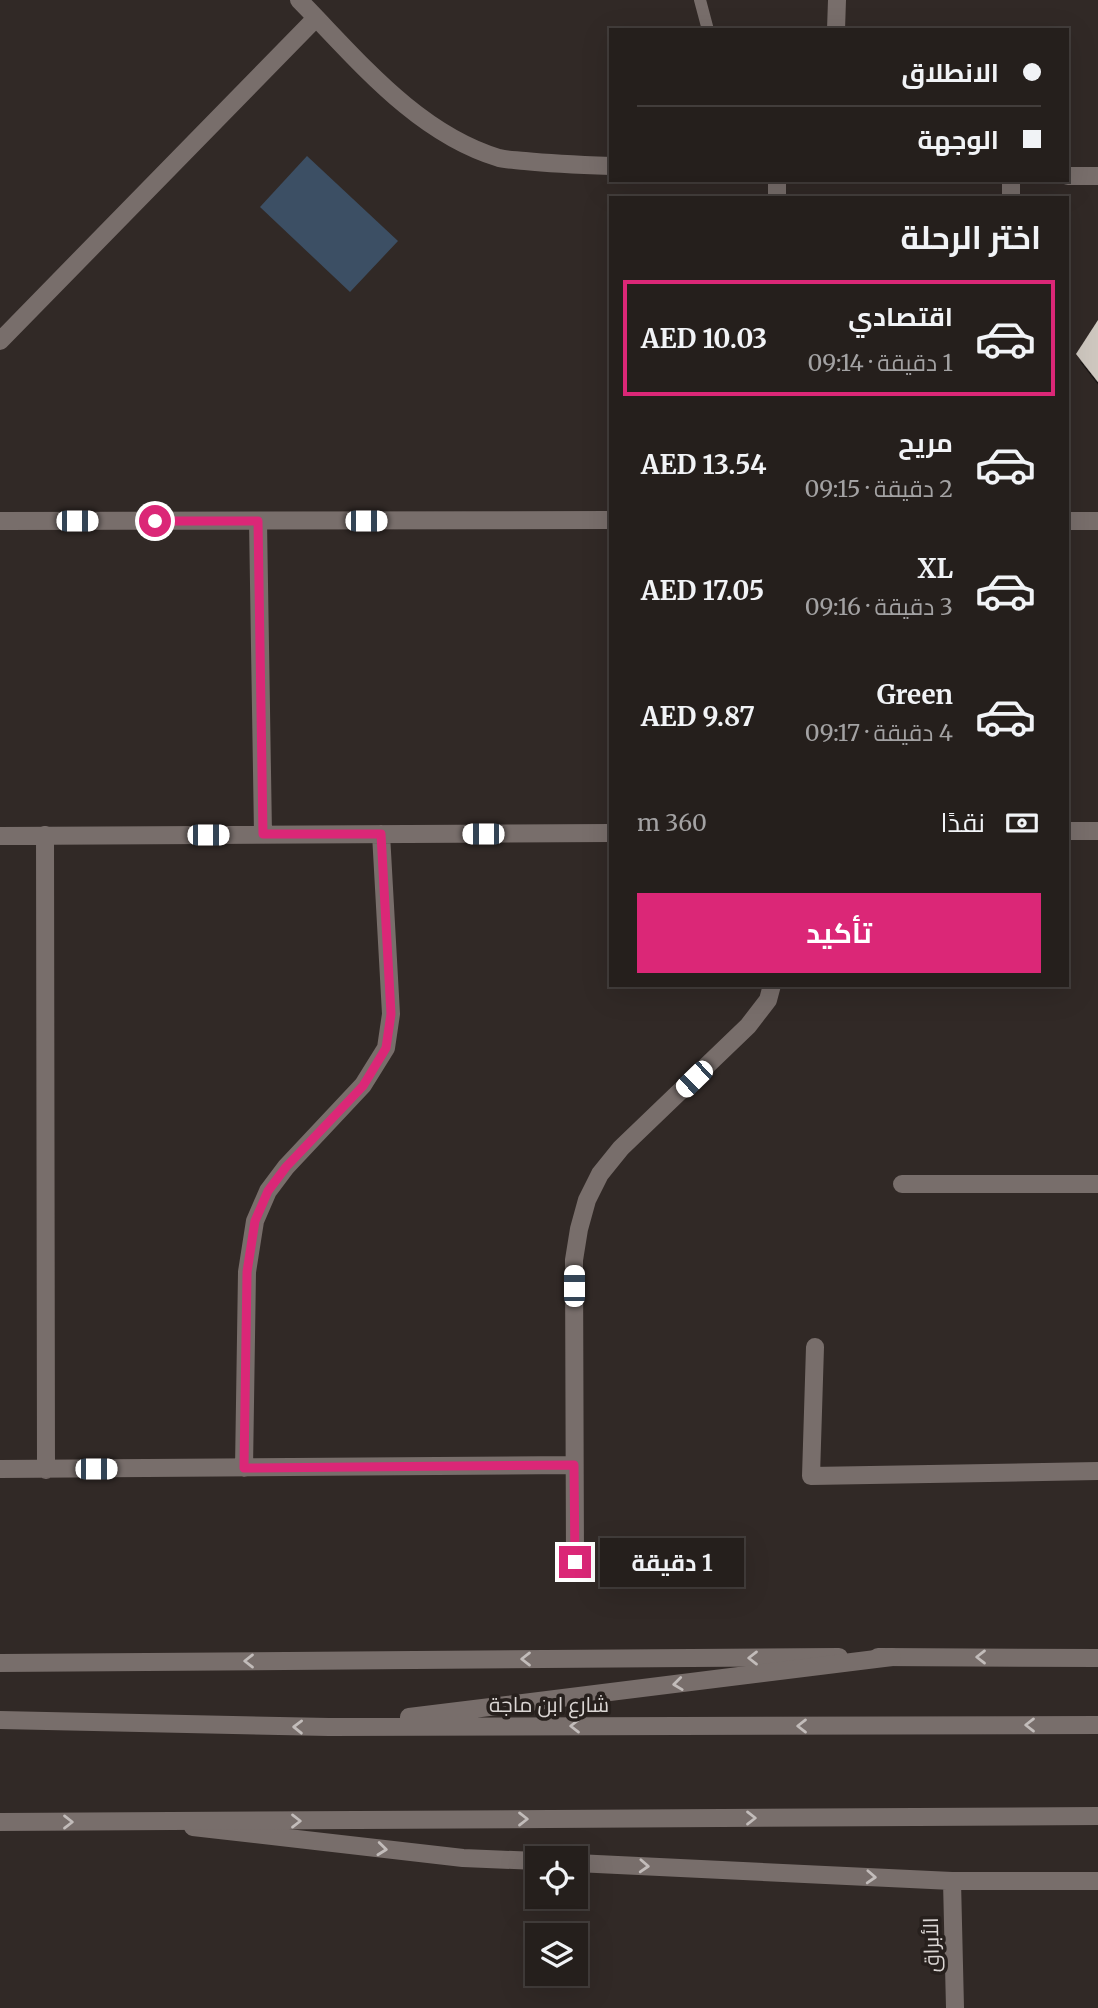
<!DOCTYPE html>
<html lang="ar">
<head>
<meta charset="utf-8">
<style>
	:root { --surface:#251f1c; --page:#312c29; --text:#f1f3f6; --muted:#a3a2a3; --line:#423d3b; --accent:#db2777 }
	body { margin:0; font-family:Merriweather,Cairo,serif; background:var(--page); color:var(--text); direction:rtl; height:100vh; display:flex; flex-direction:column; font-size:26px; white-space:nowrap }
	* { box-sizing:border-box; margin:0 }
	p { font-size:23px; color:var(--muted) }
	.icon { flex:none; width:38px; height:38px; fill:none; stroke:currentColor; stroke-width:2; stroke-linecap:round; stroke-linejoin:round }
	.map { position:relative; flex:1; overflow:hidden; direction:ltr }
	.details { position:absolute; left:609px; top:196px; width:460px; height:791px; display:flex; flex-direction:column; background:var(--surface); border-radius:0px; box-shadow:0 7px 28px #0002,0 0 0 2px var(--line); direction:rtl }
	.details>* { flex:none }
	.hud { position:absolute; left:609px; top:28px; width:460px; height:154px; border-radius:0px; box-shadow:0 7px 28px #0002,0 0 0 2px var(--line); direction:rtl; display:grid; align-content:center; height:154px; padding:0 28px; background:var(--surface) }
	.tools { position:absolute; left:525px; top:1846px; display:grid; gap:14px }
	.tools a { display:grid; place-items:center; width:63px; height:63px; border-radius:0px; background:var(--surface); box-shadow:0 7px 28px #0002,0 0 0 2px var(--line); font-size:35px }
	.end { position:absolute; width:32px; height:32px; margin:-16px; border:9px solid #db2777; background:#fff; box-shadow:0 0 0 4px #fff }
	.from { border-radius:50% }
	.bubble { position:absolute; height:49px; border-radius:0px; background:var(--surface); box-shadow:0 7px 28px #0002,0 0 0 2px var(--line); font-size:23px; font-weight:700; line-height:49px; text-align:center; direction:rtl }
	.car { position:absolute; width:21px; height:42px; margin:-21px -10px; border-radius:9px; box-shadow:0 0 5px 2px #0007; background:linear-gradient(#fff 24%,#345 0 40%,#fff 0 76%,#345 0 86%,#fff 0) }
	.hud b { display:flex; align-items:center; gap:24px; height:66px; font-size:26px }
	.hud b+b { border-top:2px solid var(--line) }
	.hud i { width:18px; height:18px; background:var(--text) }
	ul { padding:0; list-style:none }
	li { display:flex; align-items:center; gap:21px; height:116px; margin:0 14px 10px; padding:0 14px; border:4px solid transparent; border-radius:0px }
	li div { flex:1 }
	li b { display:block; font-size:26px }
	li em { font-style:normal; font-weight:700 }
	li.on { border-color:var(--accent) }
	li>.icon { width:63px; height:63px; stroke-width:1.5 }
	h2 { padding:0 28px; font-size:32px; line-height:84px }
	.pay { display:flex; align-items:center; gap:18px; height:77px; padding:0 28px; font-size:26px }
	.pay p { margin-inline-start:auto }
	.primary-button { display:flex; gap:14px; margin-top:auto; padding:14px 28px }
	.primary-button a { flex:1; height:80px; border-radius:0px; background:var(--accent); color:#fff; font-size:28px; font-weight:700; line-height:80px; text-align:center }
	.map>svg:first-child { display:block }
	.water { fill:#3c4f64 }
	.building { fill:#cec7bf; filter:url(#shadow) }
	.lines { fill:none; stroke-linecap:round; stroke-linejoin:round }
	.service { stroke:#786e6b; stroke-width:12 }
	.minor { stroke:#786e6b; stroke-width:18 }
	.secondary { stroke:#786e6b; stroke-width:18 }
	.oneway { stroke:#c2bcba }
	.route { stroke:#db2777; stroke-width:9 }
	.labels { text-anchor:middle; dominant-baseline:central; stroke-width:7; stroke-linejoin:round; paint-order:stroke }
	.street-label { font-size:21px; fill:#dbd6d4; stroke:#27201d }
</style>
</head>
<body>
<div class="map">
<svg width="1098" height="2008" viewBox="0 0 1098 2008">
	<defs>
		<filter id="shadow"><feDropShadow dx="4.5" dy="8" stdDeviation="0" flood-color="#0009"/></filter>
	</defs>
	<rect width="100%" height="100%" fill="#312926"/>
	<path class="water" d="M 307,156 L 398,241 L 350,292 L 260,207 Z"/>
	<path class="building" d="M 1098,320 L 1098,382 L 1076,354 Z"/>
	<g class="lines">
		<path class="service" d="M 700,0 L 708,30"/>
		<path class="minor" d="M 299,0 C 357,59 416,133 499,158 C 507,160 516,160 525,161 C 554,164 582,165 611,166
			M 836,30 L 837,0
			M 1068,176 L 1098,176
			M 777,180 L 777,198
			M 1011,198 L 1011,180
			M 0,341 L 316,18
			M 0,521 L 611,520
			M 258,521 L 263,834
			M 1068,521 L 1098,521
			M 1068,831 L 1098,831
			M 45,835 L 46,1470
			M 0,836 L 611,833
			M 902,1184 L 1098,1184
			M 815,1347 L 811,1476 L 1098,1471
			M 244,1468 L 247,1272 L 255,1221 L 268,1191 L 286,1167 L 363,1085 L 386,1048 L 391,1014 L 381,834
			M 0,1469 L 574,1465
			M 575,1562 L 574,1260 L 579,1229 L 587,1200 L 600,1174 L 621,1148 L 748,1026 L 768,1000 L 772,985
			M 878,1657 L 1098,1658
			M 0,1663 L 839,1657
			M 193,1827 L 463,1858 L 537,1861
			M 576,1863 L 952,1881 L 1098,1881
			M 952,1881 L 955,2008"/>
		<path class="secondary" d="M 409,1717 L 892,1657
			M 0,1720 L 329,1727 L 1098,1725
			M 0,1822 L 1098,1816"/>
	</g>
	<defs><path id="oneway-chevron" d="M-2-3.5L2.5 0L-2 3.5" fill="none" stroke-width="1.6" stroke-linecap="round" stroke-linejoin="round" transform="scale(1.75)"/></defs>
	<g class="oneway">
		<use href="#oneway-chevron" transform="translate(981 1657) rotate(-180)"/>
		<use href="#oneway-chevron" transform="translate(753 1658) rotate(180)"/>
		<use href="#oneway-chevron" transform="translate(526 1659) rotate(180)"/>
		<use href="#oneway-chevron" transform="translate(249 1661) rotate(180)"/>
		<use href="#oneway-chevron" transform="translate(678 1684) rotate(173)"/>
		<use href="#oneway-chevron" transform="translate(1030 1725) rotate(180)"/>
		<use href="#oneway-chevron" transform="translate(575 1726) rotate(180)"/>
		<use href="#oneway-chevron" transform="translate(802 1726) rotate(180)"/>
		<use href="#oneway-chevron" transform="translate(298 1727) rotate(-179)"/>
		<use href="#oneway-chevron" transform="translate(751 1818)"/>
		<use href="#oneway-chevron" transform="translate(523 1819)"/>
		<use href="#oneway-chevron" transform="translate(296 1821)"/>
		<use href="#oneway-chevron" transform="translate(68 1822)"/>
		<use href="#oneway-chevron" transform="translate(382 1849) rotate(6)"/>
		<use href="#oneway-chevron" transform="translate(644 1866) rotate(3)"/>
		<use href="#oneway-chevron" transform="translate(871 1877) rotate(3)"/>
	</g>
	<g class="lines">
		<path class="route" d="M 155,521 L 258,521 L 263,834 L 381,834 L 391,1014 L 386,1048 L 363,1086 L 286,1167 L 268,1191 L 255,1221 L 247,1272 L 244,1468 L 574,1465 L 575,1562"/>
	</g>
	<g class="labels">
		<g class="street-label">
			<text x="549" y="1704">شارع ابن ماجة</text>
			<text transform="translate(931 1945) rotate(-91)">الأبراق</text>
		</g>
	</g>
</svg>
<div class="tools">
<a><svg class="icon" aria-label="locate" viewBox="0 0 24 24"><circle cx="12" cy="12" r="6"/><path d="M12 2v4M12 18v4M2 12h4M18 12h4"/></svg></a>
<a><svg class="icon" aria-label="layers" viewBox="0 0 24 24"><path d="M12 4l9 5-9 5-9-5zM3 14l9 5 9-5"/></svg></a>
</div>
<i class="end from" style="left:155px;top:521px"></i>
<i class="end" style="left:575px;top:1562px"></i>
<div class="bubble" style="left:600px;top:1538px;width:144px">1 دقيقة</div>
<i class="car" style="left:77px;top:521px;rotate:90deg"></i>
<i class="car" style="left:366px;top:521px;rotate:90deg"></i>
<i class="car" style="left:483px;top:834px;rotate:270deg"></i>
<i class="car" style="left:208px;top:835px;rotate:90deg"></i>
<i class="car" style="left:694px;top:1079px;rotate:226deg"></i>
<i class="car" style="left:574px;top:1286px;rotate:0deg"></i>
<i class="car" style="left:96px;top:1469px;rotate:90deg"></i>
<div class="hud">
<b><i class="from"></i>الانطلاق</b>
<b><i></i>الوجهة</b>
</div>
<section class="details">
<h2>اختر الرحلة</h2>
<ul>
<li class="on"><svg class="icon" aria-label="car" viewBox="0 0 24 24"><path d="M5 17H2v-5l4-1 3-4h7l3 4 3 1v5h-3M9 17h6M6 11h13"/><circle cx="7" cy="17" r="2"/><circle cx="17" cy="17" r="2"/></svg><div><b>اقتصادي</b><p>1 دقيقة · 09:14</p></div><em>AED 10.03</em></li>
<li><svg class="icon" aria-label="car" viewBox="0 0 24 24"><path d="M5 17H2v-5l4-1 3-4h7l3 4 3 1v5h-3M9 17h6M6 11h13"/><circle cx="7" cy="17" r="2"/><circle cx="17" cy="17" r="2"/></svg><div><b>مريح</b><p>2 دقيقة · 09:15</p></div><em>AED 13.54</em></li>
<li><svg class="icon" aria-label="car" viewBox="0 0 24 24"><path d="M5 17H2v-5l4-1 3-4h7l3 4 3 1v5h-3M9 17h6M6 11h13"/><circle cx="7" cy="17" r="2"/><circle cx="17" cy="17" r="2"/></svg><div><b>XL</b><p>3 دقيقة · 09:16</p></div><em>AED 17.05</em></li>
<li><svg class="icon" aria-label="car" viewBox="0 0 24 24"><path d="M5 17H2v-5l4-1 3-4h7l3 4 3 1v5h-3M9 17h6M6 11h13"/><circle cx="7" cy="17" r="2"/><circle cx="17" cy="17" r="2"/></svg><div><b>Green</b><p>4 دقيقة · 09:17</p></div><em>AED 9.87</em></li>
</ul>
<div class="pay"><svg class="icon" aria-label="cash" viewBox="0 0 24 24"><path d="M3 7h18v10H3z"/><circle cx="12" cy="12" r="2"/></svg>نقدًا<p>360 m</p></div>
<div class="primary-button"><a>تأكيد</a></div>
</section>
</div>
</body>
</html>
